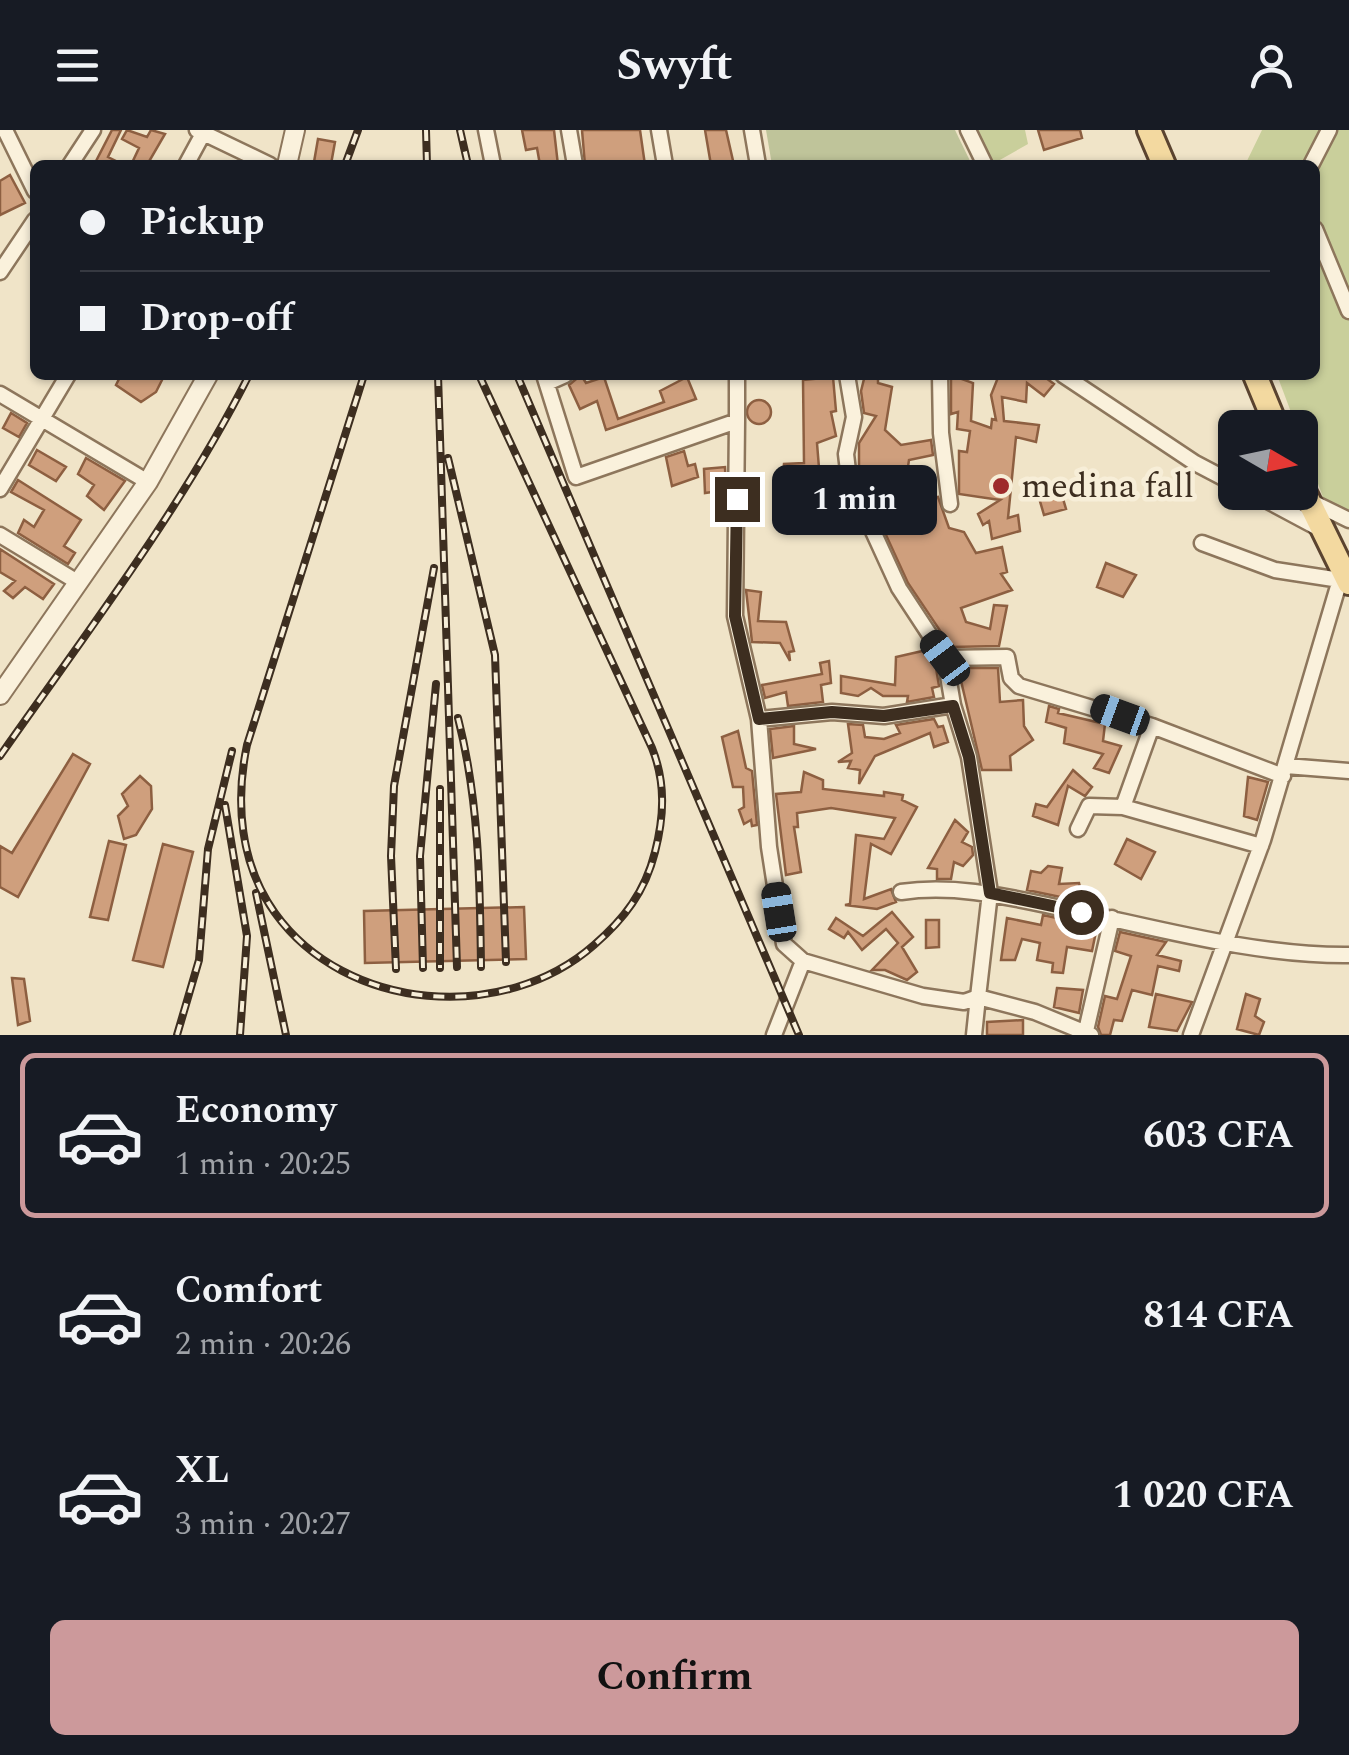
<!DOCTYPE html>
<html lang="en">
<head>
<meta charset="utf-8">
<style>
	:root { --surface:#171b24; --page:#20242c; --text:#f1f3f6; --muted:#9ea1a6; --line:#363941; --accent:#cc999b }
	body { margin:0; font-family:Spectral,serif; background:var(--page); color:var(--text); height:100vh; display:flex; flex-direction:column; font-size:38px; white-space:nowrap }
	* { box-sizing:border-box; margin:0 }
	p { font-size:32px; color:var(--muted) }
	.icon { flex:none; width:55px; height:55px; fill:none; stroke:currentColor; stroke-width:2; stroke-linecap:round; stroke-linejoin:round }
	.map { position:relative; height:905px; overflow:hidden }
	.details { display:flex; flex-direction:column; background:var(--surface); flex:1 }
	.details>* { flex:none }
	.top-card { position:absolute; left:30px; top:30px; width:1290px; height:220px; border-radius:15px; box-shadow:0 2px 8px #0004; display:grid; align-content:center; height:220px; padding:0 50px; background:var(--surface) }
	.needle { width:65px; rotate:99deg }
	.controls { position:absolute; left:1218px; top:280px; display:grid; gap:20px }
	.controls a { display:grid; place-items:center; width:100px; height:100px; border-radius:15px; background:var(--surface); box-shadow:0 2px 8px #0004; font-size:50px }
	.end { position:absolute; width:45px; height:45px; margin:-22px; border:12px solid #3d2e20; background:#fff; box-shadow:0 0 0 5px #fff }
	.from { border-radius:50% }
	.bubble { position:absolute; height:70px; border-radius:15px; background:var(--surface); box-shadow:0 2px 8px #0004; font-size:32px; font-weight:700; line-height:70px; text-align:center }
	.car { position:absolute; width:30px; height:60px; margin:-30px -15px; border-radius:12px; box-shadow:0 0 8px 2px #0007; background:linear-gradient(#222 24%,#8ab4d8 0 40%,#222 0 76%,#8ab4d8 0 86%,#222 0) }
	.top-card b { display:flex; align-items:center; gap:35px; height:95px; font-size:38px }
	.top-card b+b { border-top:2px solid var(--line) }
	.top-card i { width:25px; height:25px; background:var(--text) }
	ul { padding:18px 0 0; list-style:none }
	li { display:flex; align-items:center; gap:30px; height:165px; margin:0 20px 15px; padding:0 30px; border:5px solid transparent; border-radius:15px }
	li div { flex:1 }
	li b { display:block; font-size:38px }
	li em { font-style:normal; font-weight:700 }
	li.current { border-color:var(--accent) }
	li>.icon { width:90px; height:90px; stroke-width:1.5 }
	.primary-button { display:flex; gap:20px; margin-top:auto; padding:20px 50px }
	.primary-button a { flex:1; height:115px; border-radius:15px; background:var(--accent); color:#111; font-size:40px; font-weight:700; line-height:115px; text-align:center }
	header { display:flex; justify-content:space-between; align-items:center; height:130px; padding:0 50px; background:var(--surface); font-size:45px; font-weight:700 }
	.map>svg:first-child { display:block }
	.green { fill:#c9cf9b }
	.cemetery { fill:#bfc49a }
	.building { fill:#cf9f7d; stroke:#8d5f41; stroke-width:2.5 }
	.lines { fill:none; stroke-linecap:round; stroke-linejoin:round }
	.minor-casing { stroke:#8d765c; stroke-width:19 }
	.tertiary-casing { stroke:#8d765c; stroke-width:22 }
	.primary-casing { stroke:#5b4430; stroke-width:28 }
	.minor { stroke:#faf1dc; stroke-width:14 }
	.tertiary { stroke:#faf1dc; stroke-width:18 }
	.primary { stroke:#f3d9a0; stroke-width:22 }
	.rail-casing { stroke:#3d2e20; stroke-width:8 }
	.rail { stroke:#f7eed8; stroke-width:4; stroke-dasharray:11; stroke-linecap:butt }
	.route { stroke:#3d2e20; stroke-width:12 }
	.poi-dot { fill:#9e2a2b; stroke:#f7eed8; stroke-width:4 }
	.labels { text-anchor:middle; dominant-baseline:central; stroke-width:9; stroke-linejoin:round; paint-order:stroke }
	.poi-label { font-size:35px; fill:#3d2e20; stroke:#f7eed8; text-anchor:start }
</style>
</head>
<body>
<header><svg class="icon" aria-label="menu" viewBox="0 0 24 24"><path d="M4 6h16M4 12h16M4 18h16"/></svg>Swyft<svg class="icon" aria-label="person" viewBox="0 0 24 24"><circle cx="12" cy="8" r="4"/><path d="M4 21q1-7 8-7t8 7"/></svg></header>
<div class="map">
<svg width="1349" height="905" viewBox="0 0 1349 905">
	<rect width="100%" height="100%" fill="#f0e4c8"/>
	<path class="green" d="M 976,0 L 1025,0 L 1028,14 L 991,35 Z
		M 1262,0 L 1349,0 L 1349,386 L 1326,375 L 1277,245 L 1315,245 L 1315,35 L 1245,35 Z"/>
	<path class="cemetery" d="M 766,0 L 955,0 L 972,35 L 772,35 Z"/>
	<path class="building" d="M 112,0 L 121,0 L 108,27 L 124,35 L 94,35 Z
		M 127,0 L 147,7 L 151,0 L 165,4 L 147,35 L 131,35 L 139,18 L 122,9 Z
		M 522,0 L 554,0 L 558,35 L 540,35 L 537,18 L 526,20 Z
		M 582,0 L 640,0 L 645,35 L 585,35 Z
		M 705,0 L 726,0 L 734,35 L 711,35 Z
		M 1038,0 L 1080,0 L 1082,8 L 1044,20 Z
		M 318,9 L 335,12 L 331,34 L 314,32 Z
		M 10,45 L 25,73 L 0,85 L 0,51 Z
		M 121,245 L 154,245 L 162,250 L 156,262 L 141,272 L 116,255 Z
		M 581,245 L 586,253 L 604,247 L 618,289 L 664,272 L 660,261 L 687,247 L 696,269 L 606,300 L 597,271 L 580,279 L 569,255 Z
		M 865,245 L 878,245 L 878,253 L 892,257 L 885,300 L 901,315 L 931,310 L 933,325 L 909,330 L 907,343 L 924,349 L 921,370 L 938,367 L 949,398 L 964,402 L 976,423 L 1002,417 L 1007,442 L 1001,444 L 1012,460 L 961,478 L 966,492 L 990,499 L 994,475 L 1007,476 L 999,516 L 951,517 L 908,453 L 859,346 L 859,313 L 876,286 L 864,283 L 861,261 Z
		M 951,245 L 973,253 L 971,291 L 991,298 L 992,289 L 996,290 L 991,265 L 999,245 L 1042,245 L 1054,254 L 1044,266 L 1027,253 L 1026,272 L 1002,267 L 1004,291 L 1039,295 L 1036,312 L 1016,307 L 1008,388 L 1018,385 L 1020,401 L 992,409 L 989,391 L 983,395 L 978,384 L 1000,370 L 959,364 L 959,321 L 967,322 L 970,301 L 957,299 L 958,282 L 951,284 Z
		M 833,247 L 836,281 L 831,282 L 836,306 L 817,313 L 820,350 L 838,348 L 840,368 L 817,375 L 812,387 L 795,387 L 793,354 L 785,354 L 783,345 L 784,334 L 804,333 L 803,250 Z
		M747 282a12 12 0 1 1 24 0a12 12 0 1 1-24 0Z
		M 11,283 L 27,293 L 19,307 L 3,298 Z
		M 37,320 L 66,337 L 56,351 L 29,335 Z
		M 684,321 L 688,336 L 695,334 L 698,347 L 672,356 L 666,327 Z
		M 86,328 L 125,351 L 104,380 L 87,366 L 94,355 L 78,344 Z
		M 725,337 L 726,360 L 705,363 L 704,339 Z
		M 18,350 L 81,390 L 64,416 L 75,423 L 68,434 L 18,403 L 24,390 L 34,397 L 44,380 L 11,362 Z
		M 1059,355 L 1066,379 L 1044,385 L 1037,361 Z
		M 0,419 L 54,454 L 43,469 L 25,457 L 13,468 L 4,461 L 15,451 L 0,442 Z
		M 1106,433 L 1136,445 L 1123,467 L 1097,457 Z
		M 746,460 L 761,462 L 758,491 L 786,492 L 794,521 L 789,522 L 790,531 L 780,513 L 752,512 Z
		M 927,520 L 935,532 L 939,556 L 932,558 L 934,567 L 907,572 L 908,566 L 883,566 L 871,558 L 858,566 L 841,563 L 841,546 L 895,555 L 896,527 Z
		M 829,531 L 831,553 L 821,555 L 823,572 L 788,576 L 786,562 L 765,568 L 762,555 L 822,544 L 820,533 Z
		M 958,538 L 998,538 L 1000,572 L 1023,570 L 1024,596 L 1033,610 L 1010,626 L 1011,640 L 982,640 Z
		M 1049,576 L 1059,579 L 1058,583 L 1105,594 L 1103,611 L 1121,616 L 1109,643 L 1094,638 L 1103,624 L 1064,613 L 1066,598 L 1046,592 Z
		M 934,589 L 938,597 L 943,596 L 948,612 L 934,617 L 930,603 L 875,626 L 859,654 L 860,640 L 848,638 L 851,631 L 838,632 L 852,623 L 848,594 L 863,595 L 865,607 L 884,609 L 900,603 L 896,595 Z
		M 794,596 L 794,614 L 816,619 L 773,628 L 770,599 Z
		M 738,601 L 746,638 L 752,641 L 757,695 L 752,696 L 751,690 L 744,694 L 739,680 L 744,677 L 743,657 L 733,657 L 722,607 Z
		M 73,624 L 90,634 L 18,767 L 0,757 L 0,716 L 12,723 Z
		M 1073,640 L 1092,657 L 1085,666 L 1068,656 L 1058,695 L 1033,686 L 1036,674 L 1047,677 Z
		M 804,642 L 823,650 L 823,659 L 884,666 L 884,662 L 903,665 L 902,670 L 917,677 L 891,724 L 871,714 L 864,769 L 891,759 L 896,772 L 877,779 L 845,775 L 850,774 L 856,705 L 884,709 L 895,688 L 831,678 L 797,683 L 798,697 L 794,697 L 801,742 L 786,745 L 776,664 L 801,662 Z
		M 140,646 L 151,656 L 152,679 L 136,705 L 124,709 L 118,686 L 128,676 L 122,664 Z
		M 1248,647 L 1268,652 L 1257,690 L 1244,686 Z
		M 955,690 L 968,702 L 962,712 L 972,717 L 973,725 L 963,736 L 954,732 L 951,749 L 937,749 L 937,739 L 928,738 Z
		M 1127,709 L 1155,722 L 1141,749 L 1115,734 Z
		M 109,711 L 126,715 L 108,790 L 90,787 Z
		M 163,714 L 193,722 L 163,837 L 133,830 Z
		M 1048,736 L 1062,738 L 1059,754 L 1079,753 L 1082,765 L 1091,765 L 1089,773 L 1027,760 L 1031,741 L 1041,743 Z
		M 524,777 L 526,829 L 365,833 L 364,781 Z
		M 892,782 L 913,807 L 902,817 L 917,842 L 907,850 L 885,840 L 872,840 L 898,813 L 886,799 L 862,820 L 848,802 L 844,808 L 829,799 L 836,788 L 863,806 Z
		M 1043,785 L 1097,797 L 1092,821 L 1067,817 L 1063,843 L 1052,842 L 1053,833 L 1037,830 L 1040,813 L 1022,809 L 1015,830 L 1001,830 L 1007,788 L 1041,795 Z
		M 926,790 L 939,790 L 939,817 L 926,818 Z
		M 1120,802 L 1166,812 L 1157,825 L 1181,831 L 1179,841 L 1158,836 L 1152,865 L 1132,860 L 1122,891 L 1114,890 L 1110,905 L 1101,905 L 1098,897 L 1105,866 L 1117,869 L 1131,826 L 1115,821 Z
		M 12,848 L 24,849 L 30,891 L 18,895 Z
		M 1057,858 L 1083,860 L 1079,883 L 1054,877 Z
		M 1156,864 L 1192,872 L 1177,901 L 1149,897 Z
		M 1246,864 L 1260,869 L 1255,886 L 1264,892 L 1259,905 L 1237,899 Z
		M 1023,890 L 1023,905 L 987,905 L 987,892 Z"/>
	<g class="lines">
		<g class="minor-casing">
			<path id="minor" d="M 5,0 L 35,61
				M 197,0 L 270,35
				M 486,0 L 493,35
				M 569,0 L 575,35
				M 659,0 L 665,35
				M 752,0 L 758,35
				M 968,0 L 985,35
				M 70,35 L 93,0
				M 186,35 L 205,0
				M 1311,35 L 1329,0
				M 1315,99 L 1349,181
				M 0,142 L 35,90
				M 544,245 L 576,347 L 737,291 L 737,245
				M 847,245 L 854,287 L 846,324 L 849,349 L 899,458 L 945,528 L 953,575 L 969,627 L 990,763 L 978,867 L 1035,882 L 1091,905
				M 940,245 L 941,303 L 950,374
				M 1063,245 L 1195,333 L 1235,354
				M 547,253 L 565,245
				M 0,264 L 148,352
				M 737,291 L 735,486 L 759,589 L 769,717 L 784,814 L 803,831 L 923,866 L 964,872 L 978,867 L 974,905
				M 0,359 L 68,245
				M 1251,362 L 1320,399
				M 1308,370 L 1349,390
				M 0,405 L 79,453
				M 1202,413 L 1275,440 L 1340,450
				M 945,528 L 1007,527 L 1011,548 L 1019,556 L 1152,596 L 1123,677 L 1261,716
				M 759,589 L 832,582 L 884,586 L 953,575
				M 1152,596 L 1283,646
				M 1286,636 L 1349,641
				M 1078,699 L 1089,676 L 1123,677
				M 901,762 C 955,754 1008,767 1061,778 C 1154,797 1254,826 1349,825
				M 774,905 L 803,831
				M 1085,905 L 1112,788
				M 1191,905 L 1263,710 L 1342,443"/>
		</g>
		<g class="tertiary-casing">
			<path id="tertiary" d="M 287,35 L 295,0
				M 0,565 L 148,352 L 208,245"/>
		</g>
		<g class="primary-casing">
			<path id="primary" d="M 1149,0 L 1164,35
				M 1255,245 L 1277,298
				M 1300,353 L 1349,453"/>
		</g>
		<use href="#minor" class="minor"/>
		<use href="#tertiary" class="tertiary"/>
		<use href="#primary" class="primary"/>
		<g class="rail-casing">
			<path id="rail" d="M 426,0 L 427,35
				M 460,0 L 468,35
				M 345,35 L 358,0
				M 364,245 L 247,615 C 235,672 240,734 275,783 C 346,882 504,894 594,815 C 624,789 645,762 655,722 C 664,687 666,653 652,618 L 479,245
				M 438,245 L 457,837
				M 517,245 L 799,905
				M 448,328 L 495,525 L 506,832
				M 458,588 C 479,671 480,751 481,837
				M 0,626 C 86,503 181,380 249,245
				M 440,659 L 440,838
				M 225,675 L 247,806 L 240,905
				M 256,763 L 286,905
				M 423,838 L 420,726 L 436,554
				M 396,839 L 391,726 L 394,656 L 434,438
				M 177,905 L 199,830 L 208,719 L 232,621"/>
		</g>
		<use href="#rail" class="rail"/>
	</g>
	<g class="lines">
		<path class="route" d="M 737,369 L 735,486 L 759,589 L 832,582 L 884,586 L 953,576 L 969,627 L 990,763 L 1081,782"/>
	</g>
	<circle class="poi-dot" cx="1001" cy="356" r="10"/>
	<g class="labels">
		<g class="poi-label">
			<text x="1021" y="356">medina fall</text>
		</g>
	</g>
</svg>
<div class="controls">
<a><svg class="needle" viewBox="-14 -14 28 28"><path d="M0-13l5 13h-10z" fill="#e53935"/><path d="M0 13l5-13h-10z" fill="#9ea1a6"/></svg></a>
</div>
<i class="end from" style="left:1081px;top:782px"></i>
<i class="end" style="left:737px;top:369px"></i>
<div class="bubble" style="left:772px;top:335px;width:165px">1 min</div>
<i class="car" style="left:945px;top:528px;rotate:323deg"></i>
<i class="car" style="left:1120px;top:585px;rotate:290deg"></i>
<i class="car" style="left:779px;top:782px;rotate:351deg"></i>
<div class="top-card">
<b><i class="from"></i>Pickup</b>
<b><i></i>Drop-off</b>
</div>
</div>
<section class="details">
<ul>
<li class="current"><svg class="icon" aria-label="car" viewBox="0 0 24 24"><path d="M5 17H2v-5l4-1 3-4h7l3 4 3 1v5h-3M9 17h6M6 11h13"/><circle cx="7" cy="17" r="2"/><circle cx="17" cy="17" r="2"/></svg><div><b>Economy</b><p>1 min · 20:25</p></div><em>603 CFA</em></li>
<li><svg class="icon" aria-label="car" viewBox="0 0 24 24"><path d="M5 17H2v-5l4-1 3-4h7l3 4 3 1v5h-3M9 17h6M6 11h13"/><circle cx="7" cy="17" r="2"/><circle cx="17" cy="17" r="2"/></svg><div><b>Comfort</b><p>2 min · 20:26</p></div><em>814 CFA</em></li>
<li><svg class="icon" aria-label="car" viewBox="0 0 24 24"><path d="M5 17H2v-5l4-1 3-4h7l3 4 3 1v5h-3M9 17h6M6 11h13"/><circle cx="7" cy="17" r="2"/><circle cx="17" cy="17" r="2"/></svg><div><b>XL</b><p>3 min · 20:27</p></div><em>1 020 CFA</em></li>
</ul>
<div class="primary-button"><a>Confirm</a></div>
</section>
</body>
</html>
